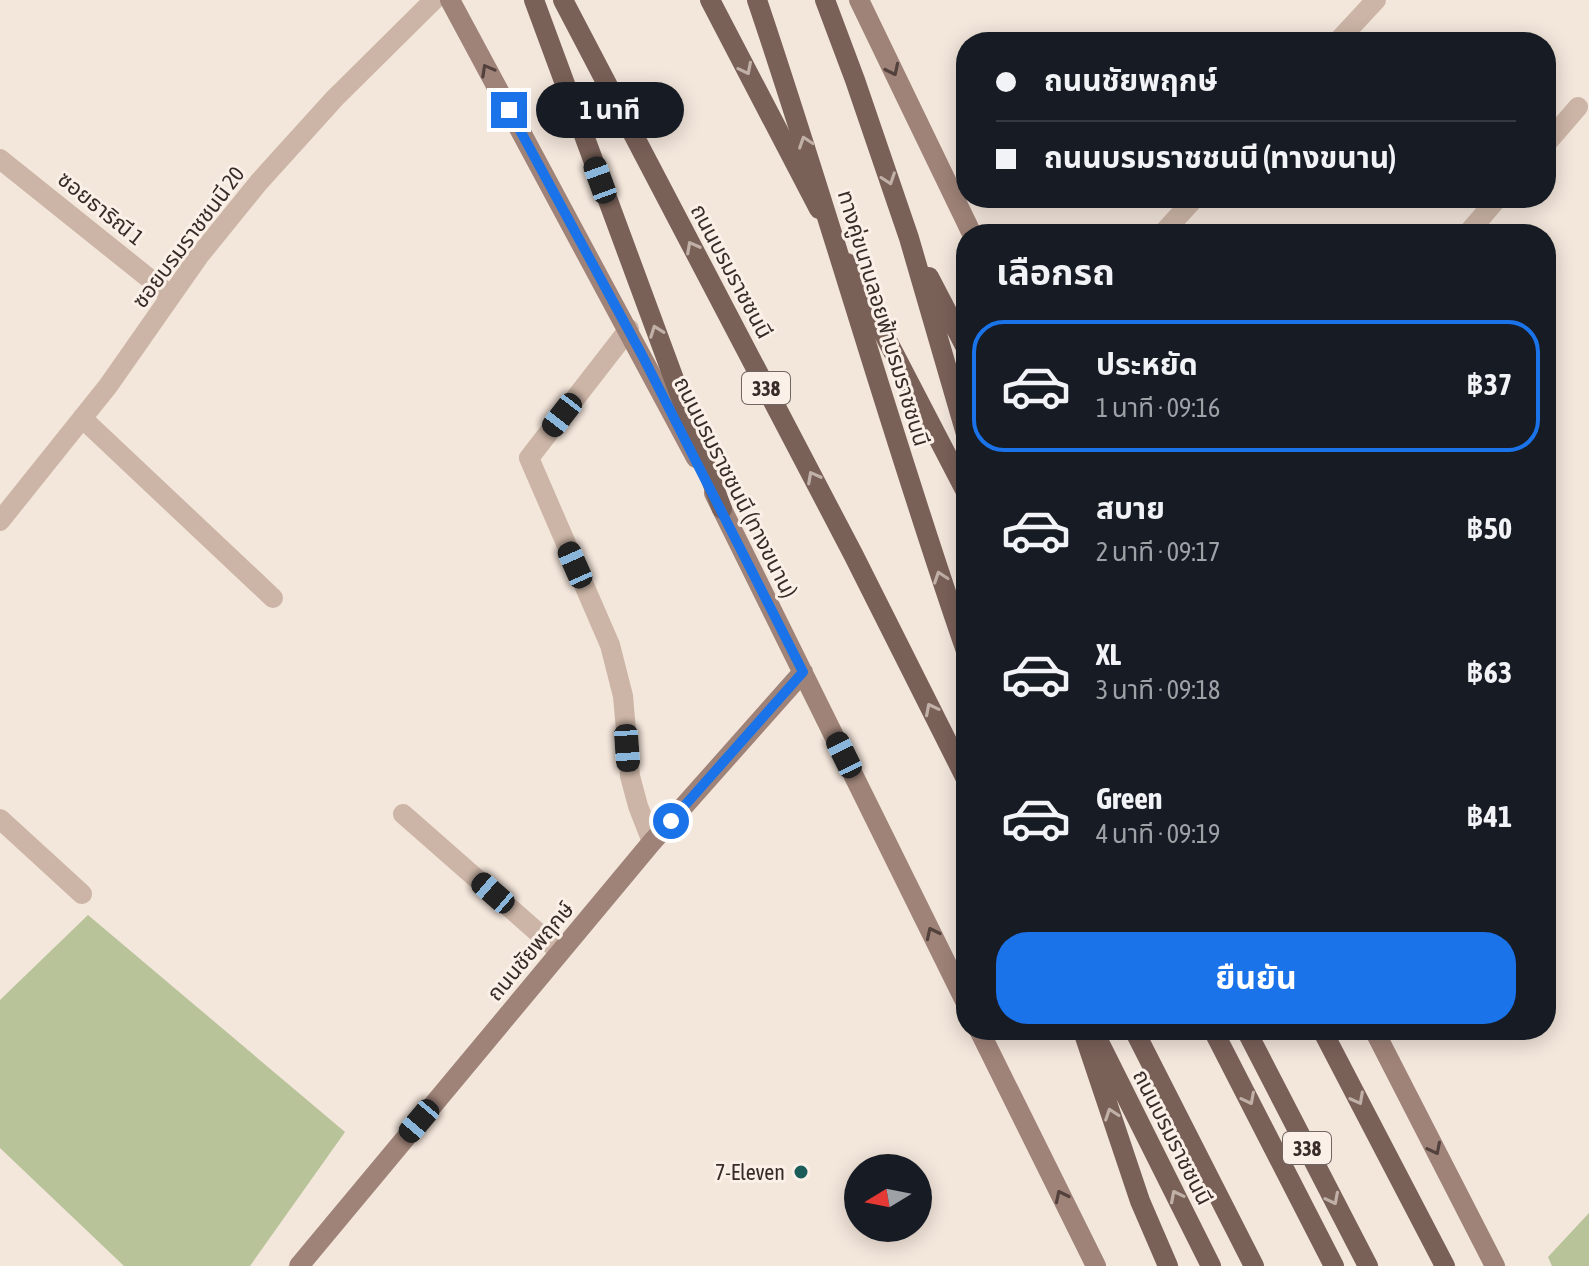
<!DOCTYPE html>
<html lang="th">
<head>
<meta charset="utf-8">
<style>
	:root { --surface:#171b24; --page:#20242c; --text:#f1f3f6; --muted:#9ea1a6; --line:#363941; --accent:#1a73e8 }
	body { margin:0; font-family:"Asap Condensed","Noto Sans Thai",sans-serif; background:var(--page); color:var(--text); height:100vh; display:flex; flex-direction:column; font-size:30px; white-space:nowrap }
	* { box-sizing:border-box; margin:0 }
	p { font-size:26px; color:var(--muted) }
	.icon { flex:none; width:44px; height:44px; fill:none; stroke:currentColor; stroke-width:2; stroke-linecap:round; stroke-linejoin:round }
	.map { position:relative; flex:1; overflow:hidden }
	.drawer { position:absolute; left:956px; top:224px; width:600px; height:816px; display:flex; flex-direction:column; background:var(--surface); border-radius:32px; box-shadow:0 4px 20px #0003 }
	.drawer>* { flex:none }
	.guide { position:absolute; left:956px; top:32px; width:600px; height:176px; border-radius:32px; box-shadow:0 4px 20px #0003; display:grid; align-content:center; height:176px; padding:0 40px; background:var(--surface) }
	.needle { width:52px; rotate:260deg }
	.fabs { position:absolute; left:844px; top:1154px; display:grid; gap:16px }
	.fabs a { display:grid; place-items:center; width:88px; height:88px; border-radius:50%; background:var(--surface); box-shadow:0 4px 20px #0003; font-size:40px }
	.end { position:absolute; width:36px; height:36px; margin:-18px; border:10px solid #1a73e8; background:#fff; box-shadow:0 0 0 4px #fff }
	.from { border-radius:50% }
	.bubble { position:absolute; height:56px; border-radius:28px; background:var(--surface); box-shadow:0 4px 20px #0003; font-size:26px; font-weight:700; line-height:56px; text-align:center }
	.car { position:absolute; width:24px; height:48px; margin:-24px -12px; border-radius:10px; box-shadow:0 0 6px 2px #0007; background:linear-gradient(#222 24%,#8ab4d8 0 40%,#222 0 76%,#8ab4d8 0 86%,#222 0) }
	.guide b { display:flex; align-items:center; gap:28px; height:76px; font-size:30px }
	.guide b+b { border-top:2px solid var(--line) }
	.guide i { width:20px; height:20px; background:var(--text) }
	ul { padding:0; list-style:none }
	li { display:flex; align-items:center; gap:24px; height:132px; margin:0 16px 12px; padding:0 24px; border:4px solid transparent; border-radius:32px }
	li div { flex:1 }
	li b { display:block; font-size:30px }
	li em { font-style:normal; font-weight:700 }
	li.selected { border-color:var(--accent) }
	li>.icon { width:72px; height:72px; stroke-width:1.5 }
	h2 { padding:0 40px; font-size:36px; line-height:96px }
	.cta { display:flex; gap:16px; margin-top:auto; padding:16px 40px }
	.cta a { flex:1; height:92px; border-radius:32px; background:var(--accent); color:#fff; font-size:32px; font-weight:700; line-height:92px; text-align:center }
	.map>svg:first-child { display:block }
	.green { fill:#b8c39a }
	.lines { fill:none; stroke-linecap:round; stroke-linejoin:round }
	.service { stroke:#ccb5a6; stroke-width:20 }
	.minor { stroke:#ccb5a6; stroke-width:20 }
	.tertiary { stroke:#ccb5a6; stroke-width:20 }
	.secondary { stroke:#9f8378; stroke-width:20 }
	.primary { stroke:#7a6158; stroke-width:20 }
	.primary-bridge { stroke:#7a6158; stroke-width:20 }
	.oneway { stroke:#c0b0a7 }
	.oneway2 { stroke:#52413c }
	.route { stroke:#1a73e8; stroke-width:10 }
	.poi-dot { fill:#1b5b5a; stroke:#faf0e8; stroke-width:3 }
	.labels { text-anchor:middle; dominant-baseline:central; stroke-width:6; stroke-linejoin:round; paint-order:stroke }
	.shield { fill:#faf0e8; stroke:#726662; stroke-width:2 }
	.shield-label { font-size:20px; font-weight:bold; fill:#382b28 }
	.street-label { font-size:22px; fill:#382b28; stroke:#faf0e8 }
	.poi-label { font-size:22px; fill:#382b28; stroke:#faf0e8; text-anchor:end }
</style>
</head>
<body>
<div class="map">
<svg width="1589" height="1266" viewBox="0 0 1589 1266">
	<rect width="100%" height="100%" fill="#f3e6db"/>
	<path class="green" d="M 88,915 L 345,1132 L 250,1266 L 124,1266 L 0,1148 L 0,1000 Z
		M 1589,1213 L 1589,1266 L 1552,1266 L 1548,1257 Z"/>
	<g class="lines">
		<path class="service" d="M 1546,144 L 1578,107
			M 1467,234 L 1498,198
			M 629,329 L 529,458 L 610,645 L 623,696 L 630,776 L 638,806 L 652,842"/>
		<path class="minor" d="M 0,159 L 171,296
			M 82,418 L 273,598
			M 0,521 L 108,386 L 199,256 L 259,182 L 335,98 L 434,0
			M 403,814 L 560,952
			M 0,819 L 82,894"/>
		<path class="tertiary" d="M 1337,42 L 1376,0
			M 1162,234 L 1195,198"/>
		<path class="secondary" d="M 450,0 L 696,458
			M 859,0 L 972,234
			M 714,493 L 966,1003
			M 979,1030 L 1096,1266
			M 1374,1030 L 1495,1266
			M 299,1266 L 652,842 L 803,672"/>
		<path class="primary" d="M 534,0 L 722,509
			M 563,0 L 853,554 L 966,779
			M 710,0 L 819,209
			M 825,0 L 855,80 L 909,238 L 966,434
			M 847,263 L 966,492
			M 929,277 L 966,348
			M 1093,1030 L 1211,1266
			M 1134,1030 L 1254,1266
			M 1213,1030 L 1334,1266
			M 1246,1030 L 1368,1266
			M 1322,1030 L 1445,1266
			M 1085,1037 L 1140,1201 L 1168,1266"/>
		<path class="primary-bridge" d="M 757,0 C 830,216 891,435 966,651"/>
	</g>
	<defs><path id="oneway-chevron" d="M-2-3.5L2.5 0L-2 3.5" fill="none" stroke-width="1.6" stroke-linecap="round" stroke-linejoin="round" transform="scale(2)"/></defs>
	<g class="oneway">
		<use href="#oneway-chevron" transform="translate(746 69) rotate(63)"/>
		<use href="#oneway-chevron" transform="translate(805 142) rotate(-109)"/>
		<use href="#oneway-chevron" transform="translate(889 179) rotate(71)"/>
		<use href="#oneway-chevron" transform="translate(692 247) rotate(-118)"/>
		<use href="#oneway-chevron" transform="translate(656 331) rotate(-110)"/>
		<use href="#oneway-chevron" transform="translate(813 477) rotate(-118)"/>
		<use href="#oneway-chevron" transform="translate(940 577) rotate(-109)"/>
		<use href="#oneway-chevron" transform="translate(931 709) rotate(-117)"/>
		<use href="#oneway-chevron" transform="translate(1249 1099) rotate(63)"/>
		<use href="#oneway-chevron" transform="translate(1358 1099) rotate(62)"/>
		<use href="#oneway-chevron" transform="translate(1111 1114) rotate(-109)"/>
		<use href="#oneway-chevron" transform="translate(1176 1196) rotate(-117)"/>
		<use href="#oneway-chevron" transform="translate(1333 1199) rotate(63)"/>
	</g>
	<g class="oneway2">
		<use href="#oneway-chevron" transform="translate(487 70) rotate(-119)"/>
		<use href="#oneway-chevron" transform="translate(893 70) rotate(64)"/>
		<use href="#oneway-chevron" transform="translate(932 933) rotate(-116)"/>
		<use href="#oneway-chevron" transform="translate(1435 1149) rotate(63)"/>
		<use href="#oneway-chevron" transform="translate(1061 1196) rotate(-116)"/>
	</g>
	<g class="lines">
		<path class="route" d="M 509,110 L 642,355 L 803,672 L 671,821"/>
	</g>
	<circle class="poi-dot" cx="801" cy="1172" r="8"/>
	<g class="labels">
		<g class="shield">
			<rect x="742" y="372" width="48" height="32" rx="6"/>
			<rect x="1283" y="1132" width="48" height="32" rx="6"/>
		</g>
		<g class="shield-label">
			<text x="766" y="388">338</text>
			<text x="1307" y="1148">338</text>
		</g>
		<g class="street-label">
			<text transform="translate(101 208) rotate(39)">ซอยธาริณี 1</text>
			<text transform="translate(188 237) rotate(-53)">ซอยบรมราชชนนี 20</text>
			<text transform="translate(732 271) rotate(62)">ถนนบรมราชชนนี</text>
			<text transform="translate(884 318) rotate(73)">ทางคู่ขนานลอยฟ้าบรมราชชนนี</text>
			<text transform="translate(736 487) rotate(63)">ถนนบรมราชชนนี (ทางขนาน)</text>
			<text transform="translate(530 951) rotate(-50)">ถนนชัยพฤกษ์</text>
			<text transform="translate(1173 1137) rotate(63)">ถนนบรมราชชนนี</text>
		</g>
		<g class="poi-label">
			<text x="785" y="1172">7-Eleven</text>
		</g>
	</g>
</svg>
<div class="fabs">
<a><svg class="needle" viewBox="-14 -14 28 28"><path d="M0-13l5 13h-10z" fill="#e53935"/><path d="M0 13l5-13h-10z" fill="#9ea1a6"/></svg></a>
</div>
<i class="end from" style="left:671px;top:821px"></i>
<i class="end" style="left:509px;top:110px"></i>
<div class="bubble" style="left:536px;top:82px;width:148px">1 นาที</div>
<i class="car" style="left:600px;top:180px;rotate:340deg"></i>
<i class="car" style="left:562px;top:415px;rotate:218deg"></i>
<i class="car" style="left:575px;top:565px;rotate:336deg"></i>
<i class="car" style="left:627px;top:748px;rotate:176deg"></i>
<i class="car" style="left:844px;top:755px;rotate:334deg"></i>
<i class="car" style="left:493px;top:893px;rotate:311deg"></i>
<i class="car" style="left:419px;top:1121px;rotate:220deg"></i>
<div class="guide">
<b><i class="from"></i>ถนนชัยพฤกษ์</b>
<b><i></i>ถนนบรมราชชนนี (ทางขนาน)</b>
</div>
<section class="drawer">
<h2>เลือกรถ</h2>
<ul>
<li class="selected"><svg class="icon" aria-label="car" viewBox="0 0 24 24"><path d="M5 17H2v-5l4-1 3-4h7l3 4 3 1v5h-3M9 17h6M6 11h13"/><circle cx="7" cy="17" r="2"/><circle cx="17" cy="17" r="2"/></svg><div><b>ประหยัด</b><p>1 นาที · 09:16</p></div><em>฿37</em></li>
<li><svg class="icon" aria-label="car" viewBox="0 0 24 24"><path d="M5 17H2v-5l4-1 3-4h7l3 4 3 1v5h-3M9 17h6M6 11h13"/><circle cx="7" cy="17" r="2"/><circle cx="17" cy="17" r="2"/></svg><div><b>สบาย</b><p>2 นาที · 09:17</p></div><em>฿50</em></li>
<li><svg class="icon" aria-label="car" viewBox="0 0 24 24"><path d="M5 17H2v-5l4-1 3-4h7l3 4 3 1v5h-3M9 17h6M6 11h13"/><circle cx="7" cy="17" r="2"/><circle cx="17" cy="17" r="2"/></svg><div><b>XL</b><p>3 นาที · 09:18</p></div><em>฿63</em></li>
<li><svg class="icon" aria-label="car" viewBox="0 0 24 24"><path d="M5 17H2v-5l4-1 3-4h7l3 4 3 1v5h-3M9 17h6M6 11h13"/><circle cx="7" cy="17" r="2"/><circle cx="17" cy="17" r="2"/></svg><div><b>Green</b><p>4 นาที · 09:19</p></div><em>฿41</em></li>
</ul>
<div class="cta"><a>ยืนยัน</a></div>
</section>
</div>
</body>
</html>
